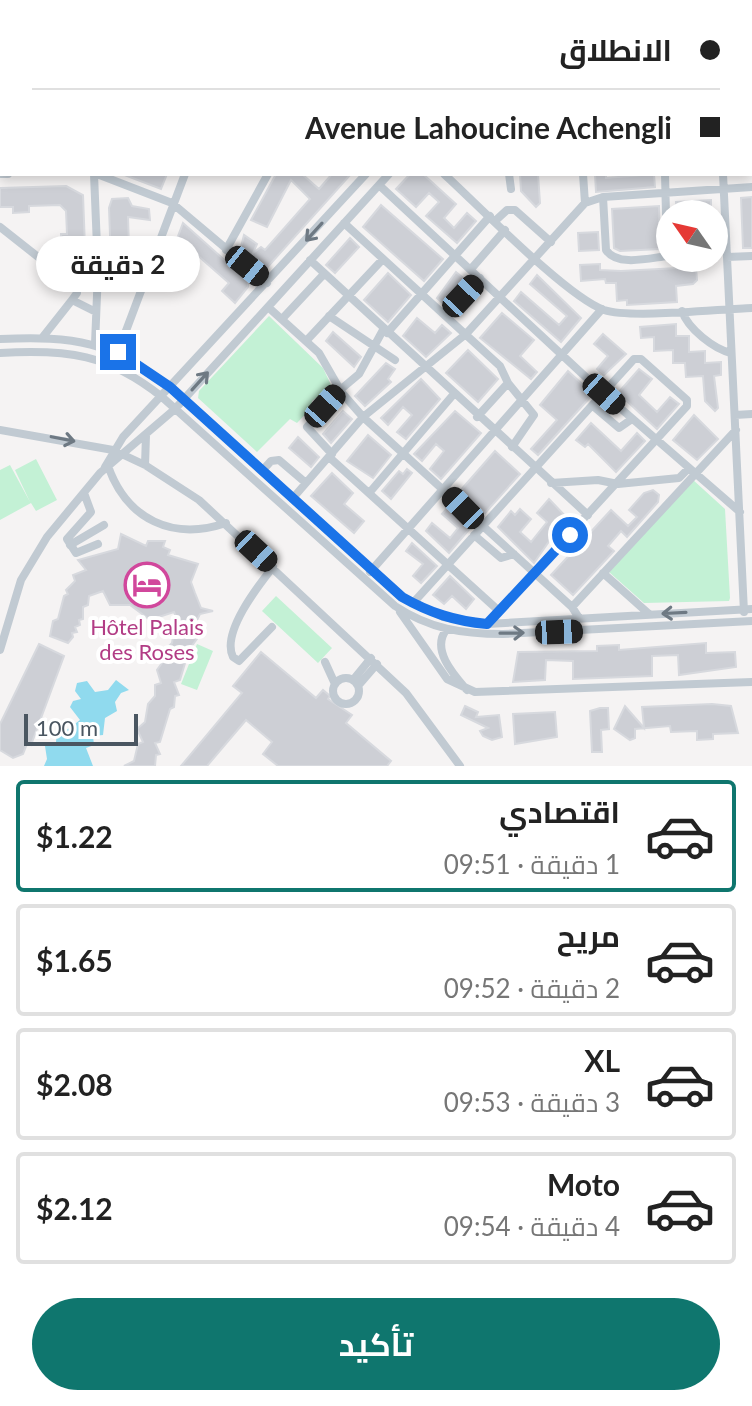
<!DOCTYPE html>
<html lang="ar">
<head>
<meta charset="utf-8">
<style>
	:root { --surface:#fff; --page:#f6f6f6; --text:#222; --muted:#767676; --line:#e0e0e0; --accent:#0f766e }
	body { margin:0; font-family:Lato,Cairo,sans-serif; background:var(--page); color:var(--text); direction:rtl; height:100vh; display:flex; flex-direction:column; font-size:30px; white-space:nowrap }
	* { box-sizing:border-box; margin:0 }
	p { font-size:26px; color:var(--muted) }
	.icon { flex:none; width:44px; height:44px; fill:none; stroke:currentColor; stroke-width:2; stroke-linecap:round; stroke-linejoin:round }
	.map { position:relative; height:766px; overflow:hidden; direction:ltr }
	.drawer { display:flex; flex-direction:column; background:var(--surface); flex:1 }
	.drawer>* { flex:none }
	.banner { position:absolute; left:0px; top:0px; width:752px; height:176px; box-shadow:0 4px 12px #0003; direction:rtl; display:grid; align-content:center; height:176px; padding:0 32px; background:var(--surface) }
	.needle { width:52px; rotate:304deg }
	.fabs { position:absolute; left:656px; top:200px; display:grid; gap:16px }
	.fabs a { display:grid; place-items:center; width:72px; height:72px; border-radius:50%; background:var(--surface); box-shadow:0 4px 12px #0003; font-size:40px }
	.scale { position:absolute; left:24px; bottom:20px; width:114px; box-sizing:border-box; padding-left:8px; border:4px solid #4a5661; border-top:0; font-size:22px; line-height:28px; white-space:nowrap; color:#4a5661; -webkit-text-stroke:6px #fff; paint-order:stroke }
	.end { position:absolute; width:36px; height:36px; margin:-18px; border:10px solid #1a73e8; background:#fff; box-shadow:0 0 0 4px #fff }
	.from { border-radius:50% }
	.bubble { position:absolute; height:56px; border-radius:28px; background:var(--surface); box-shadow:0 4px 12px #0003; font-size:26px; font-weight:700; line-height:56px; text-align:center; direction:rtl }
	.car { position:absolute; width:24px; height:48px; margin:-24px -12px; border-radius:10px; box-shadow:0 0 6px 2px #0007; background:linear-gradient(#222 24%,#8ab4d8 0 40%,#222 0 76%,#8ab4d8 0 86%,#222 0) }
	.banner b { display:flex; align-items:center; gap:28px; height:76px; font-size:30px }
	.banner b+b { border-top:2px solid var(--line) }
	.banner i { width:20px; height:20px; background:var(--text) }
	ul { padding:14px 0 0; list-style:none }
	li { display:flex; align-items:center; gap:24px; height:112px; margin:0 16px 12px; padding:0 16px; border:4px solid var(--line); border-radius:8px }
	li div { flex:1 }
	li b { display:block; font-size:30px }
	li em { font-style:normal; font-weight:700 }
	li.current { border-color:var(--accent) }
	li>.icon { width:72px; height:72px; stroke-width:1.5 }
	.primary-button { display:flex; gap:16px; margin-top:auto; padding:16px 32px }
	.primary-button a { flex:1; height:92px; border-radius:48px; background:var(--accent); color:#fff; font-size:32px; font-weight:700; line-height:92px; text-align:center }
	.map>svg:first-child { display:block }
	.green { fill:#c3f1d5 }
	.water { fill:#90daee }
	.building { fill:#cdcfd5; stroke:#d7d9de; stroke-width:2 }
	.lines { fill:none; stroke-linecap:round; stroke-linejoin:round }
	.minor { stroke:#c1cad2; stroke-width:8 }
	.oneway { stroke:#6e7983 }
	.route { stroke:#1a73e8; stroke-width:10 }
	.labels { text-anchor:middle; dominant-baseline:central; stroke-width:8; stroke-linejoin:round; paint-order:stroke }
	.hotel-label { font-size:22px; fill:#b23c85; stroke:#fff }
</style>
</head>
<body>
<div class="map">
<svg width="752" height="766" viewBox="0 0 752 766">
	<rect width="100%" height="100%" fill="#f5f3f3"/>
	<path class="green" d="M 269,316 L 323,368 L 332,387 L 312,401 L 312,407 L 297,423 L 290,419 L 257,452 L 198,398 L 199,391 Z
		M 36,459 L 57,500 L 36,511 L 31,503 L 0,520 L 0,470 L 10,465 L 30,502 L 15,470 Z
		M 692,479 L 725,509 L 730,598 L 729,601 L 644,603 L 609,572 Z
		M 276,596 L 332,648 L 318,663 L 262,611 Z
		M 197,644 L 213,651 L 197,690 L 181,684 Z"/>
	<path class="water" d="M 116,680 L 129,690 L 121,693 L 115,702 L 117,711 L 105,718 L 103,735 L 93,736 L 94,745 L 86,748 L 93,766 L 44,766 L 47,759 L 45,746 L 56,742 L 57,732 L 68,729 L 80,720 L 70,707 L 73,701 L 81,699 L 75,691 L 77,683 L 87,681 L 95,692 L 108,690 Z"/>
	<path class="building" d="M 122,174 L 167,174 L 161,189 Z
		M 276,174 L 302,174 L 319,189 L 332,174 L 351,174 L 264,271 L 240,251 L 244,235 L 257,244 L 253,253 L 261,247 L 265,250 L 310,199 L 291,180 L 267,227 L 251,220 Z
		M 410,174 L 423,174 L 456,204 L 444,218 L 454,228 L 467,213 L 476,221 L 457,243 L 426,216 L 439,202 L 429,193 L 416,207 L 396,189 Z
		M 520,174 L 538,174 L 540,203 L 536,207 L 521,191 Z
		M 595,174 L 606,174 L 606,178 L 654,174 L 655,187 L 596,192 Z
		M 66,186 L 83,195 L 86,273 L 71,273 L 68,250 L 62,250 L 61,234 L 67,234 L 66,211 L 60,205 L 29,206 L 29,212 L 13,213 L 13,207 L 0,207 L 0,188 Z
		M 752,197 L 752,248 L 743,248 L 741,198 Z
		M 128,198 L 132,206 L 149,209 L 150,220 L 128,217 L 129,247 L 124,247 L 125,275 L 140,274 L 135,287 L 112,288 L 109,208 L 112,199 Z
		M 711,200 L 711,214 L 677,214 L 676,202 Z
		M 381,205 L 443,259 L 424,281 L 363,227 Z
		M 659,206 L 660,249 L 620,251 L 614,248 L 612,209 Z
		M 183,223 L 248,281 L 248,287 L 235,303 L 222,291 L 229,283 L 188,247 L 184,252 L 175,244 Z
		M 598,232 L 599,250 L 579,251 L 578,233 Z
		M 350,238 L 359,247 L 335,273 L 326,265 Z
		M 600,264 L 600,270 L 621,271 L 696,267 L 697,280 L 693,284 L 676,286 L 677,302 L 627,305 L 627,300 L 617,301 L 616,283 L 606,283 L 605,279 L 581,281 L 580,265 Z
		M 456,272 L 467,281 L 445,305 L 437,298 Z
		M 388,273 L 411,295 L 388,322 L 364,300 Z
		M 537,275 L 581,318 L 561,342 L 514,301 L 521,292 L 559,325 L 567,316 L 530,284 Z
		M 502,313 L 534,340 L 520,356 L 537,372 L 531,379 L 480,338 Z
		M 417,318 L 435,333 L 442,325 L 451,333 L 426,357 L 403,336 Z
		M 676,324 L 676,336 L 689,336 L 689,352 L 705,351 L 705,363 L 721,362 L 721,375 L 714,376 L 718,408 L 715,411 L 705,401 L 703,376 L 686,377 L 685,363 L 673,363 L 673,350 L 654,351 L 654,337 L 641,338 L 640,327 Z
		M 333,332 L 361,357 L 354,367 L 326,341 Z
		M 603,334 L 626,354 L 604,375 L 597,369 L 608,356 L 594,344 Z
		M 468,350 L 498,379 L 478,402 L 446,373 Z
		M 386,363 L 395,369 L 388,379 L 391,382 L 365,406 L 355,396 Z
		M 639,369 L 652,379 L 639,395 L 657,412 L 670,397 L 679,404 L 657,429 L 618,393 Z
		M 568,371 L 593,394 L 538,455 L 531,449 L 557,420 L 540,405 Z
		M 421,379 L 440,399 L 406,439 L 397,432 L 412,415 L 403,407 L 388,425 L 381,418 Z
		M 343,411 L 352,419 L 331,443 L 323,434 Z
		M 455,411 L 481,433 L 441,479 L 430,469 L 444,451 L 436,444 L 422,461 L 414,454 Z
		M 694,415 L 718,439 L 697,460 L 673,440 Z
		M 591,423 L 621,451 L 637,433 L 645,441 L 616,472 L 588,444 L 585,447 L 576,440 Z
		M 368,435 L 391,455 L 373,478 L 347,461 Z
		M 298,437 L 319,457 L 311,467 L 289,448 Z
		M 495,451 L 520,474 L 485,513 L 460,491 Z
		M 407,469 L 412,473 L 391,499 L 382,491 L 399,471 L 403,474 Z
		M 332,473 L 353,493 L 344,504 L 364,521 L 354,533 L 311,496 Z
		M 653,490 L 659,495 L 658,502 L 627,537 L 621,531 L 608,546 L 614,551 L 573,595 L 551,575 L 611,510 L 628,526 L 637,517 L 629,510 L 644,493 Z
		M 549,499 L 571,522 L 561,533 L 557,530 L 534,563 L 498,527 L 511,511 L 515,515 L 520,509 L 531,519 L 520,532 L 531,542 L 547,522 L 537,513 Z
		M 449,506 L 472,526 L 449,553 L 426,531 L 432,523 L 450,538 L 458,528 L 442,514 Z
		M 121,534 L 146,546 L 148,541 L 165,541 L 163,547 L 170,550 L 168,555 L 198,564 L 191,582 L 195,593 L 201,608 L 213,611 L 200,614 L 197,620 L 199,636 L 189,650 L 180,680 L 174,682 L 179,695 L 175,696 L 174,707 L 170,709 L 160,742 L 155,743 L 160,754 L 156,755 L 155,766 L 124,766 L 134,761 L 138,744 L 143,742 L 137,729 L 145,722 L 148,704 L 155,696 L 155,685 L 161,683 L 157,670 L 167,656 L 164,651 L 172,643 L 175,625 L 179,623 L 174,612 L 150,620 L 130,605 L 110,605 L 103,591 L 89,596 L 88,605 L 83,607 L 83,619 L 79,620 L 80,625 L 75,627 L 77,632 L 72,633 L 73,637 L 68,643 L 50,636 L 53,621 L 58,619 L 64,596 L 68,594 L 66,590 L 75,581 L 73,575 L 86,570 L 78,560 L 118,549 Z
		M 412,543 L 437,566 L 421,583 L 413,576 L 423,564 L 406,551 Z
		M 450,576 L 474,599 L 466,609 L 452,596 L 444,604 L 433,595 Z
		M 706,643 L 706,653 L 735,652 L 736,667 L 679,675 L 678,655 L 652,656 L 652,676 L 573,679 L 573,661 L 546,660 L 545,680 L 513,682 L 518,652 L 597,651 L 597,646 L 619,645 L 619,650 Z
		M 39,644 L 64,656 L 31,745 L 27,744 L 23,754 L 13,758 L 0,750 L 0,724 Z
		M 261,652 L 316,698 L 323,690 L 330,696 L 328,699 L 352,715 L 346,723 L 391,761 L 387,766 L 278,766 L 263,754 L 272,742 L 246,720 L 207,766 L 181,766 L 242,693 L 233,686 Z
		M 712,704 L 731,706 L 738,733 L 713,734 L 713,739 L 697,740 L 697,731 L 671,732 L 670,726 L 635,729 L 635,738 L 630,740 L 614,729 L 625,706 L 644,728 L 642,707 Z
		M 465,706 L 478,712 L 476,717 L 499,715 L 502,737 L 492,740 L 483,736 L 480,731 L 488,728 L 461,715 Z
		M 600,708 L 608,708 L 609,729 L 601,730 L 602,752 L 592,752 L 590,711 Z
		M 555,712 L 557,737 L 515,744 L 513,714 Z"/>
	<g class="lines">
		<path class="minor" d="M 37,0 L 37,2
			M 85,0 L 85,2
			M 330,0 L 330,2
			M 399,0 L 399,2
			M 458,0 L 458,2
			M 574,0 L 574,2
			M 714,0 L 714,2
			M 522,2 L 524,0
			M 544,2 L 546,0
			M 750,16 L 752,15
			M 0,39 L 2,39
			M 750,67 L 752,67
			M 0,91 L 2,91
			M 750,97 L 752,97
			M 750,137 L 752,137
			M 0,174 L 8,174
			M 94,174 L 98,271 L 95,344
			M 97,174 L 172,203 L 267,283
			M 444,174 C 478,205 567,297 604,310 C 632,319 719,309 752,308
			M 509,174 L 511,189
			M 723,174 L 744,612
			M 379,185 L 604,394 L 740,512
			M 603,197 L 606,250 C 617,267 650,258 667,256 L 665,174
			M 585,203 L 603,197 L 752,187
			M 495,221 L 507,210 L 515,210 L 551,242
			M 344,223 L 500,366 L 508,383 L 534,415 L 512,447
			M 0,227 L 75,286 L 77,293 L 72,300 L 96,312
			M 226,250 L 268,174
			M 727,257 L 752,256
			M 310,260 L 588,515
			M 471,269 L 505,230
			M 268,307 L 319,353 L 342,393 L 363,417 L 572,607 L 579,618
			M 682,311 C 688,329 714,349 731,353
			M 445,315 L 480,278
			M 329,316 L 395,360
			M 282,319 L 324,274
			M 387,333 L 490,216
			M 42,338 L 72,300
			M 0,339 C 76,336 109,341 170,387 L 402,597 L 443,617 L 487,624 L 752,609
			M 307,340 L 383,259
			M 118,352 L 185,174
			M 0,353 C 68,349 108,354 162,397 L 395,606 C 430,629 462,634 503,634 L 752,621
			M 593,406 L 619,428 L 632,419
			M 735,415 L 752,414
			M 477,417 L 508,383
			M 0,430 L 113,450 L 145,465 L 199,500 L 406,693 L 460,766
			M 332,454 L 307,427 L 340,390 L 359,374 L 383,330
			M 329,457 L 499,611
			M 145,465 L 146,435
			M 108,466 C 127,520 173,541 226,523
			M 105,467 L 123,437 L 366,174
			M 262,471 L 271,461 L 279,460 L 306,483
			M 551,483 L 598,480 L 618,484 L 679,478 L 688,469
			M 370,492 L 453,395
			M 84,493 L 91,512 L 67,539 L 76,553 L 98,544
			M 293,498 L 363,417 L 466,334 L 585,203 L 583,174
			M 474,535 L 501,558 L 514,554
			M 70,545 L 104,525
			M 370,572 L 602,309
			M 603,573 L 649,614
			M 413,603 L 634,359 L 641,359 L 687,400 L 687,406 L 487,624
			M 572,607 L 736,430
			M 400,612 L 447,679 L 475,692 L 752,682
			M 272,627 L 239,661 L 233,657 C 221,633 258,586 273,567
			M 446,630 C 431,650 454,675 467,690
			M 0,650 L 21,580 L 47,537 L 100,473 L 175,409 L 389,174
			M 325,662 L 335,684
			M333 691a13 13 0 1 1 26 0a13 13 0 1 1-26 0Z
			M 353,680 L 371,658
			M 358,686 L 377,664"/>
	</g>
	<defs><path id="oneway-shaft" d="M-6 0H5M1.5-3L5.5 0L1.5 3" fill="none" stroke-width="1.6" stroke-linecap="round" stroke-linejoin="round" transform="scale(2)"/></defs>
	<g class="oneway">
		<use href="#oneway-shaft" transform="translate(314 232) rotate(132)"/>
		<use href="#oneway-shaft" transform="translate(200 381) rotate(-48)"/>
		<use href="#oneway-shaft" transform="translate(63 439) rotate(11)"/>
		<use href="#oneway-shaft" transform="translate(674 613) rotate(177)"/>
		<use href="#oneway-shaft" transform="translate(512 633) rotate(-1)"/>
	</g>
	<g class="lines">
		<path class="route" d="M 118,352 L 170,387 L 402,597 C 430,613 455,621 487,624 L 570,535"/>
	</g>
	<defs>
		<g id="hotel-ring" transform="scale(2.3)"><circle r="9.5" fill="#fff" stroke="#d1479c" stroke-width="1.5"/><path d="M-6-4.5h1.5V1H6V5H4.5V3h-9V5H-6ZM-4 0a1.8 1.8 0 1 1 3.6 0ZM.5 0V-2.5h3Q6-2.5 6 0Z" fill="#d1479c"/></g>
	</defs>
	<g fill-rule="evenodd">
		<use href="#hotel-ring" x="147" y="585"/>
	</g>
	<g class="labels">
		<g class="hotel-label">
			<text x="147" y="626">Hôtel Palais<tspan x="147" dy="25">des Roses</tspan></text>
		</g>
	</g>
</svg>
<div class="fabs">
<a><svg class="needle" viewBox="-14 -14 28 28"><path d="M0-13l5 13h-10z" fill="#e53935"/><path d="M0 13l5-13h-10z" fill="#767676"/></svg></a>
</div>
<div class="scale">100 m</div>
<i class="end from" style="left:570px;top:535px"></i>
<i class="end" style="left:118px;top:352px"></i>
<div class="bubble" style="left:36px;top:236px;width:164px">2 دقيقة</div>
<i class="car" style="left:247px;top:266px;rotate:129deg"></i>
<i class="car" style="left:463px;top:296px;rotate:43deg"></i>
<i class="car" style="left:604px;top:394px;rotate:132deg"></i>
<i class="car" style="left:325px;top:406px;rotate:42deg"></i>
<i class="car" style="left:463px;top:508px;rotate:315deg"></i>
<i class="car" style="left:256px;top:551px;rotate:133deg"></i>
<i class="car" style="left:559px;top:632px;rotate:88deg"></i>
<div class="banner">
<b><i class="from"></i>الانطلاق</b>
<b><i></i>Avenue Lahoucine Achengli</b>
</div>
</div>
<section class="drawer">
<ul>
<li class="current"><svg class="icon" aria-label="car" viewBox="0 0 24 24"><path d="M5 17H2v-5l4-1 3-4h7l3 4 3 1v5h-3M9 17h6M6 11h13"/><circle cx="7" cy="17" r="2"/><circle cx="17" cy="17" r="2"/></svg><div><b>اقتصادي</b><p>1 دقيقة · 09:51</p></div><em>$1.22</em></li>
<li><svg class="icon" aria-label="car" viewBox="0 0 24 24"><path d="M5 17H2v-5l4-1 3-4h7l3 4 3 1v5h-3M9 17h6M6 11h13"/><circle cx="7" cy="17" r="2"/><circle cx="17" cy="17" r="2"/></svg><div><b>مريح</b><p>2 دقيقة · 09:52</p></div><em>$1.65</em></li>
<li><svg class="icon" aria-label="car" viewBox="0 0 24 24"><path d="M5 17H2v-5l4-1 3-4h7l3 4 3 1v5h-3M9 17h6M6 11h13"/><circle cx="7" cy="17" r="2"/><circle cx="17" cy="17" r="2"/></svg><div><b>XL</b><p>3 دقيقة · 09:53</p></div><em>$2.08</em></li>
<li><svg class="icon" aria-label="car" viewBox="0 0 24 24"><path d="M5 17H2v-5l4-1 3-4h7l3 4 3 1v5h-3M9 17h6M6 11h13"/><circle cx="7" cy="17" r="2"/><circle cx="17" cy="17" r="2"/></svg><div><b>Moto</b><p>4 دقيقة · 09:54</p></div><em>$2.12</em></li>
</ul>
<div class="primary-button"><a>تأكيد</a></div>
</section>
</body>
</html>
